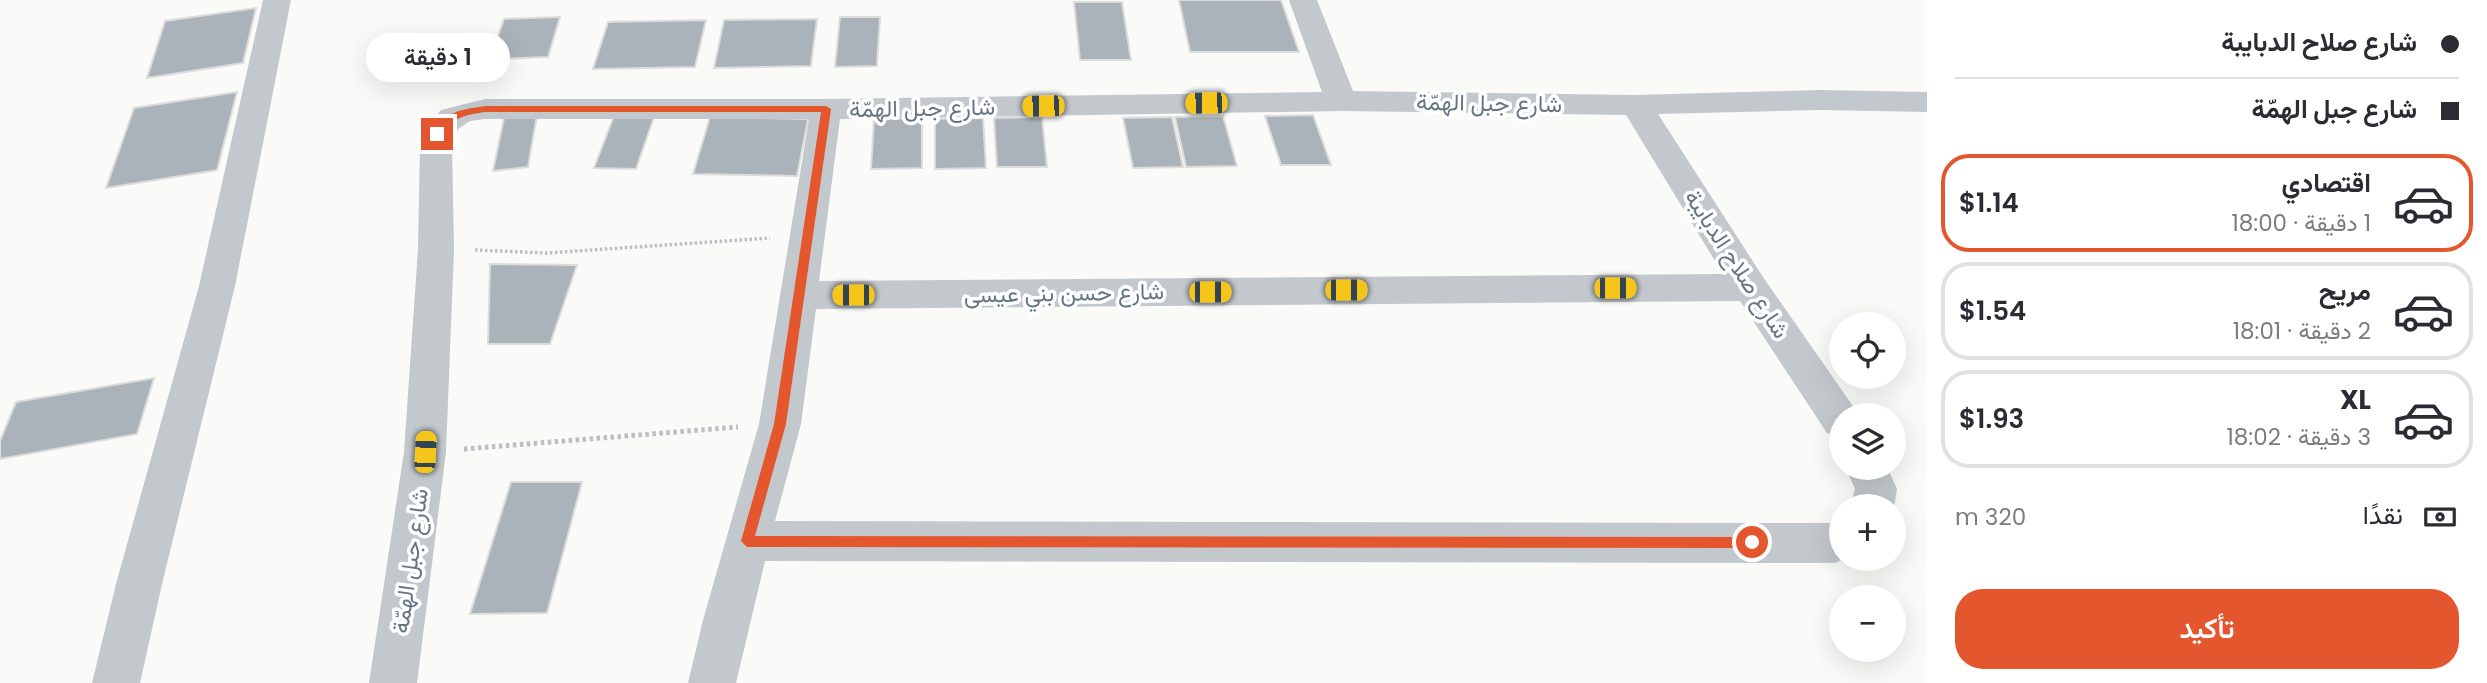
<!DOCTYPE html>
<html lang="ar">
<head>
<meta charset="utf-8">
<style>
	:root { --surface:#fff; --page:#f7f7f7; --text:#2b2b33; --muted:#7c7c81; --line:#e1e1e2; --accent:#e4572e }
	body { margin:0; font-family:Poppins,Vazirmatn,sans-serif; background:var(--page); color:var(--text); direction:rtl; height:100vh; display:flex; flex-direction:column; font-size:26px; white-space:nowrap }
	* { box-sizing:border-box; margin:0 }
	p { font-size:23px; color:var(--muted) }
	.icon { flex:none; width:38px; height:38px; fill:none; stroke:currentColor; stroke-width:2; stroke-linecap:round; stroke-linejoin:round }
	.map { position:relative; flex:1; overflow:hidden; direction:ltr }
	.drawer { display:flex; flex-direction:column; background:var(--surface); width:560px }
	.drawer>* { flex:none }
	.banner { display:grid; align-content:center; height:154px; padding:0 28px; background:var(--surface) }
	.fabs { position:absolute; left:1829px; top:312px; display:grid; gap:14px }
	.fabs a { display:grid; place-items:center; width:77px; height:77px; border-radius:50%; background:var(--surface); box-shadow:0 7px 28px #0002; font-size:35px }
	.end { position:absolute; width:32px; height:32px; margin:-16px; border:9px solid #e4572e; background:#fff; box-shadow:0 0 0 4px #fff }
	.from { border-radius:50% }
	.bubble { position:absolute; height:49px; border-radius:24px; background:var(--surface); box-shadow:0 7px 28px #0002; font-size:23px; font-weight:600; line-height:49px; text-align:center; direction:rtl }
	.car { position:absolute; width:21px; height:42px; margin:-21px -10px; border-radius:9px; box-shadow:0 0 5px 2px #0007; background:linear-gradient(#f5c518 24%,#345 0 40%,#f5c518 0 76%,#345 0 86%,#f5c518 0) }
	.banner b { display:flex; align-items:center; gap:24px; height:66px; font-size:26px }
	.banner b+b { border-top:2px solid var(--line) }
	.banner i { width:18px; height:18px; background:var(--text) }
	ul { padding:0; list-style:none }
	li { display:flex; align-items:center; gap:21px; height:98px; margin:0 14px 10px; padding:0 14px; border:4px solid var(--line); border-radius:28px }
	li div { flex:1 }
	li b { display:block; font-size:26px }
	li em { font-style:normal; font-weight:600 }
	li.on { border-color:var(--accent) }
	li>.icon { width:63px; height:63px; stroke-width:1.5 }
	.pay { display:flex; align-items:center; gap:18px; height:77px; padding:0 28px; font-size:26px }
	.pay p { margin-inline-start:auto }
	.button { display:flex; gap:14px; margin-top:auto; padding:14px 28px }
	.button a { flex:1; height:80px; border-radius:28px; background:var(--accent); color:#fff; font-size:28px; font-weight:600; line-height:80px; text-align:center }
	main { display:flex; flex:1; min-height:0 }
	.map>svg:first-child { display:block }
	.building { fill:#aab3b9; stroke:#dcdcda; stroke-width:2 }
	.lines { fill:none; stroke-linecap:round; stroke-linejoin:round }
	.path-far1 { stroke:#bbbfc2; stroke-width:3.5; stroke-dasharray:2.5 2.5; stroke-linecap:butt }
	.path { stroke:#bbbfc2; stroke-width:5; stroke-dasharray:3.5 3.5; stroke-linecap:butt }
	.street { fill:#c3c8cc; fill-rule:evenodd }
	.route { fill:#e4572e }
	.labels { text-anchor:middle; dominant-baseline:central; stroke-width:7; stroke-linejoin:round; paint-order:stroke }
	.street-label { font-size:23px; fill:#657683; stroke:#fff }
</style>
</head>
<body>
<main>
<section class="drawer">
<div class="banner">
<b><i class="from"></i>شارع صلاح الدبايبة</b>
<b><i></i>شارع جبل الهمّة</b>
</div>
<ul>
<li class="on"><svg class="icon" aria-label="car" viewBox="0 0 24 24"><path d="M5 17H2v-5l4-1 3-4h7l3 4 3 1v5h-3M9 17h6M6 11h13"/><circle cx="7" cy="17" r="2"/><circle cx="17" cy="17" r="2"/></svg><div><b>اقتصادي</b><p>1 دقيقة · 18:00</p></div><em>$1.14</em></li>
<li><svg class="icon" aria-label="car" viewBox="0 0 24 24"><path d="M5 17H2v-5l4-1 3-4h7l3 4 3 1v5h-3M9 17h6M6 11h13"/><circle cx="7" cy="17" r="2"/><circle cx="17" cy="17" r="2"/></svg><div><b>مريح</b><p>2 دقيقة · 18:01</p></div><em>$1.54</em></li>
<li><svg class="icon" aria-label="car" viewBox="0 0 24 24"><path d="M5 17H2v-5l4-1 3-4h7l3 4 3 1v5h-3M9 17h6M6 11h13"/><circle cx="7" cy="17" r="2"/><circle cx="17" cy="17" r="2"/></svg><div><b>XL</b><p>3 دقيقة · 18:02</p></div><em>$1.93</em></li>
</ul>
<div class="pay"><svg class="icon" aria-label="cash" viewBox="0 0 24 24"><path d="M3 7h18v10H3z"/><circle cx="12" cy="12" r="2"/></svg>نقدًا<p>320 m</p></div>
<div class="button"><a>تأكيد</a></div>
</section>
<div class="map">
<svg width="1927" height="683" viewBox="0 0 1927 683">
	<rect width="100%" height="100%" fill="#fafaf8"/>
	<path class="building" d="M 1179,0 L 1281,0 L 1299,52 L 1190,52 Z
		M 1074,2 L 1122,2 L 1131,60 L 1080,60 Z
		M 256,8 L 243,63 L 147,78 L 165,21 Z
		M 560,17 L 548,57 L 490,59 L 504,19 Z
		M 840,17 L 880,17 L 877,66 L 835,67 Z
		M 817,19 L 811,66 L 714,68 L 724,20 Z
		M 706,20 L 695,67 L 593,69 L 608,22 Z
		M 237,92 L 217,170 L 106,188 L 134,108 Z
		M 537,115 L 528,167 L 493,171 L 504,118 Z
		M 1313,115 L 1331,165 L 1281,165 L 1265,116 Z
		M 614,116 L 654,117 L 636,169 L 594,168 Z
		M 1223,116 L 1237,166 L 1186,167 L 1175,117 Z
		M 710,117 L 808,119 L 797,176 L 693,174 Z
		M 1042,117 L 1047,167 L 997,167 L 994,118 Z
		M 1172,117 L 1183,167 L 1133,168 L 1123,118 Z
		M 922,118 L 922,168 L 871,169 L 874,119 Z
		M 983,118 L 986,168 L 935,169 L 935,119 Z
		M 490,264 L 577,265 L 550,344 L 488,344 Z
		M 154,378 L 137,434 L 0,459 L 0,441 L 16,402 Z
		M 511,482 L 582,482 L 547,613 L 470,614 Z"/>
	<g class="lines">
		<path class="path-far1" d="M 475,250 L 547,253 L 770,238"/>
		<path class="path" d="M 464,449 L 738,427"/>
		<path class="street" d="M 263,0 L 291,0 L 235,286 L 162,584 L 140,683 L 92,683 L 116,584 L 199,286 Z
			M 1289,0 L 1317,0 L 1353,91 L 1636,95 L 1820,90 L 1927,92 L 1927,112 L 1820,110 L 1658,114 L 1763,277 L 1855,409 L 1858,415 L 1841,415 L 1841,438 L 1827,433 L 1740,301 L 816,309 L 801,424 L 775,521 L 1833,523 L 1841,520 L 1841,558 L 1847,558 L 1835,563 L 765,561 L 736,683 L 688,683 L 703,620 L 759,424 L 809,119 L 485,119 L 470,121 L 458,129 L 452,145 L 454,249 L 446,452 L 417,683 L 369,683 L 404,452 L 418,249 L 420,145 L 426,127 L 441,110 L 485,99 L 826,99 L 1322,92 ZM 1341,111 L 1626,115 L 1723,274 L 819,281 L 840,119 Z
			M 1845,467 L 1887,467 L 1897,489 L 1894,507 L 1850,506 L 1855,489 Z"/>
	</g>
	<path class="route" d="M 485,106 L 826,106 L 831,109 L 786,424 L 755,536 L 1752,537 L 1758,542 L 1752,548 L 747,547 L 741,541 L 774,424 L 821,112 L 485,112 C 464,115 451,118 441,136 L 432,134 C 445,111 460,110 485,106 Z"/>
	<g class="labels">
		<g class="street-label">
			<text transform="translate(1489 103) rotate(1)">شارع جبل الهمّة</text>
			<text transform="translate(922 108) rotate(-1)">شارع جبل الهمّة</text>
			<text transform="translate(1737 264) rotate(57)">شارع صلاح الدبايبة</text>
			<text transform="translate(1064 293) rotate(-1)">شارع حسن بني عيسى</text>
			<text transform="translate(410 561) rotate(-82)">شارع جبل الهمّة</text>
		</g>
	</g>
</svg>
<div class="fabs">
<a><svg class="icon" aria-label="locate" viewBox="0 0 24 24"><circle cx="12" cy="12" r="6"/><path d="M12 2v4M12 18v4M2 12h4M18 12h4"/></svg></a>
<a><svg class="icon" aria-label="layers" viewBox="0 0 24 24"><path d="M12 4l9 5-9 5-9-5zM3 14l9 5 9-5"/></svg></a>
<a>+</a>
<a>−</a>
</div>
<i class="end from" style="left:1752px;top:542px"></i>
<i class="end" style="left:437px;top:134px"></i>
<div class="bubble" style="left:366px;top:33px;width:144px">1 دقيقة</div>
<i class="car" style="left:1206px;top:103px;rotate:269deg"></i>
<i class="car" style="left:1043px;top:106px;rotate:269deg"></i>
<i class="car" style="left:1615px;top:288px;rotate:90deg"></i>
<i class="car" style="left:1346px;top:290px;rotate:90deg"></i>
<i class="car" style="left:1210px;top:292px;rotate:90deg"></i>
<i class="car" style="left:853px;top:295px;rotate:270deg"></i>
<i class="car" style="left:425px;top:452px;rotate:3deg"></i>
</div>
</main>
</body>
</html>
